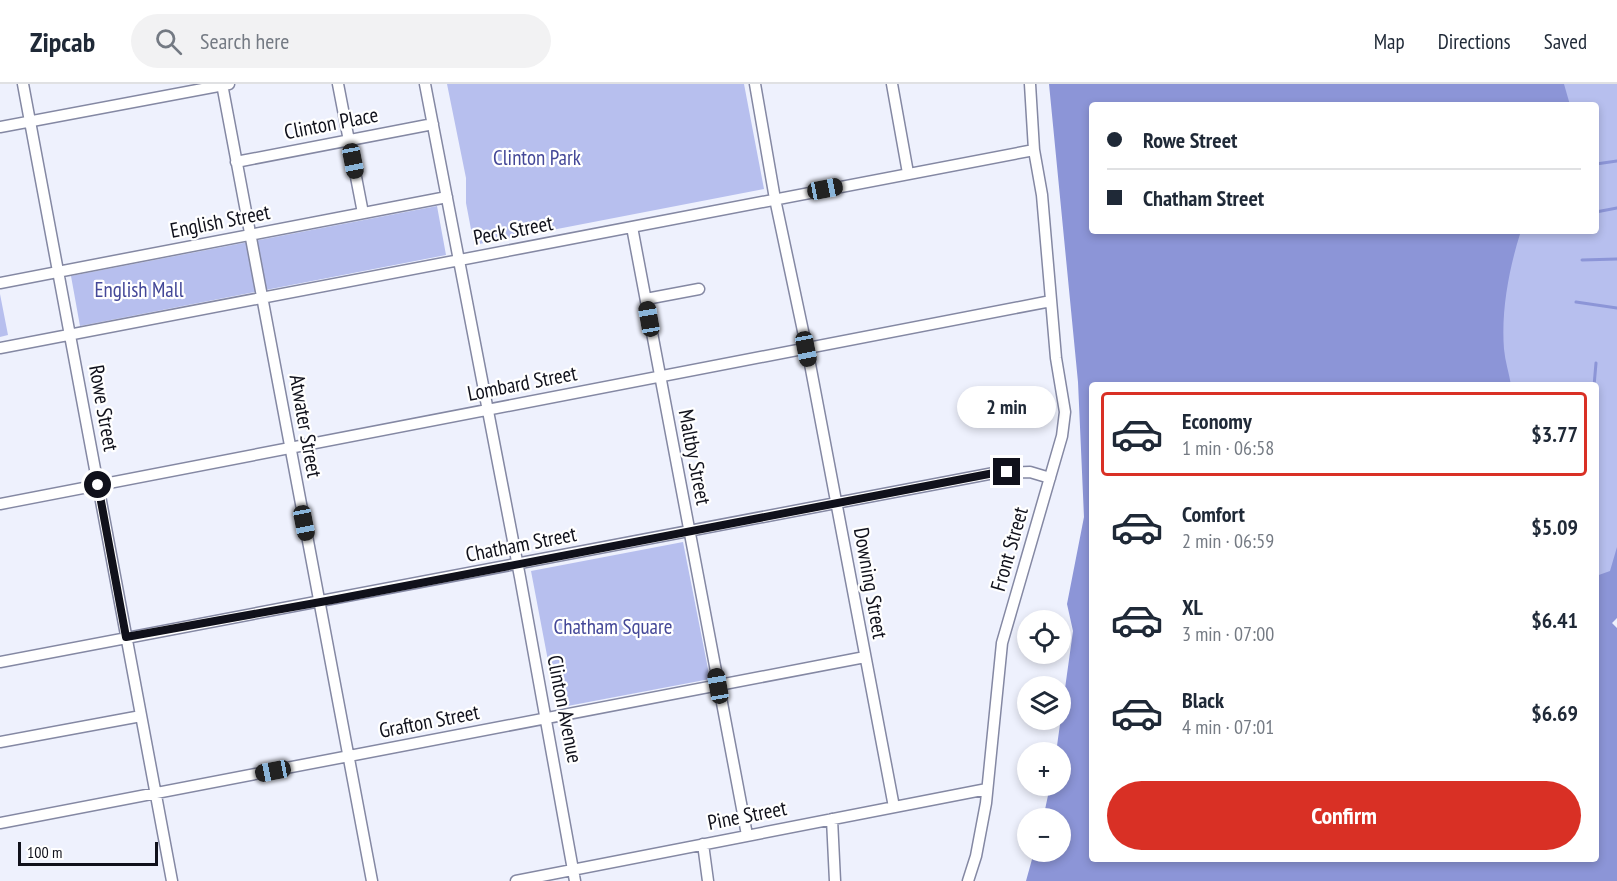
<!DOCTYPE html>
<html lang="en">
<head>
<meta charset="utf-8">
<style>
	:root { --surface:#fff; --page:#f2f2f3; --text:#1f2937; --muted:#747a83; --line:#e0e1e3; --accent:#d93025 }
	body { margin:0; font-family:"PT Sans Narrow",sans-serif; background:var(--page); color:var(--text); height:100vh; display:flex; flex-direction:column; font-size:22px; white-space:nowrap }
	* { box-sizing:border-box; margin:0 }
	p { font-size:20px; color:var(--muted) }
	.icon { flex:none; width:33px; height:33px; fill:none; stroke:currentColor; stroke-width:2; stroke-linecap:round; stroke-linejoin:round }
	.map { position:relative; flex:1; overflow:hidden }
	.drawer { position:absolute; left:1089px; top:298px; width:510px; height:480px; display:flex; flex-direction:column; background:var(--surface); border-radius:6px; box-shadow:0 3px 9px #0003 }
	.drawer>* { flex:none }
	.banner { position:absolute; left:1089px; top:18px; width:510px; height:132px; border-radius:6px; box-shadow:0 3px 9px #0003; display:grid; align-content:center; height:132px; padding:0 18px; background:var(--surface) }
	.buttons { position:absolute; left:1017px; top:526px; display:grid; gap:12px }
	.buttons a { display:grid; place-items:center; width:54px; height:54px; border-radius:50%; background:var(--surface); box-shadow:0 3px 9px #0003; font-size:30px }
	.scale { position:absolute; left:18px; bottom:15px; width:140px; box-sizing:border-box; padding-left:6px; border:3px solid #10111b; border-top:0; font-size:16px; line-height:21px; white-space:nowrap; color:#10111b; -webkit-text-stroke:4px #fff; paint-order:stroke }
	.end { position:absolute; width:27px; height:27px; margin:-14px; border:8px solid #10111b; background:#fff; box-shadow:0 0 0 3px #fff }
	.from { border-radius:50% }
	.bubble { position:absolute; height:42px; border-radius:21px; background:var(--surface); box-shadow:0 3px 9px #0003; font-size:20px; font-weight:800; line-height:42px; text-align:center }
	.car { position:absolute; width:18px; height:36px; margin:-18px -9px; border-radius:8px; box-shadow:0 0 4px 2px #0007; background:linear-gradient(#222 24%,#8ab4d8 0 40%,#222 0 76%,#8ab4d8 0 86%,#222 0) }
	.banner b { display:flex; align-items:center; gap:21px; height:57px; font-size:22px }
	.banner b+b { border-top:2px solid var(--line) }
	.banner i { width:15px; height:15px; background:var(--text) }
	ul { padding:10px 0 0; list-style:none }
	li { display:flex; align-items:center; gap:18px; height:84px; margin:0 12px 9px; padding:0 6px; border:3px solid transparent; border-radius:6px }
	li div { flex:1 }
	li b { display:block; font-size:22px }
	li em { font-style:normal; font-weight:800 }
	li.on { border-color:var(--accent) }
	li>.icon { width:54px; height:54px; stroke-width:1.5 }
	.primary-button { display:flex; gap:12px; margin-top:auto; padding:12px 18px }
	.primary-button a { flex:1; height:69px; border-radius:36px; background:var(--accent); color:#fff; font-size:24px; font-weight:800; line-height:69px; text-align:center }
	header { display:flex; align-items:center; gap:36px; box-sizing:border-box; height:84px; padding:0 30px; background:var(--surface); border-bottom:2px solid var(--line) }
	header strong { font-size:28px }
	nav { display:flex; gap:33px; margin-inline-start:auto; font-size:21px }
	.search { width:420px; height:54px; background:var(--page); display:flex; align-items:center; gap:15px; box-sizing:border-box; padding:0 21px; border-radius:33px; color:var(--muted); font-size:22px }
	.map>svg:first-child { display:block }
	.green { fill:#b7bfee }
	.water { fill:#8c95d7 }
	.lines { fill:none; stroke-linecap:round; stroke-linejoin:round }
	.stream { stroke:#8c95d7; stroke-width:3 }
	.street-casing { stroke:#8488a3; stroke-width:13 }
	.street { stroke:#fff; stroke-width:10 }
	.route { stroke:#10111b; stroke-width:8 }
	.labels { text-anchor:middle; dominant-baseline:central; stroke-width:4.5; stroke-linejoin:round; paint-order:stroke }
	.street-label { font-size:21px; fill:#10111b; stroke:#fff }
	.park-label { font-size:21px; fill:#444898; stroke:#fff }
</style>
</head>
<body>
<header>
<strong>Zipcab</strong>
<div class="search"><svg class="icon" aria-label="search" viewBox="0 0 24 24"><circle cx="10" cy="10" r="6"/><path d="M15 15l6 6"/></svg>Search here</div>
<nav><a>Map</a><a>Directions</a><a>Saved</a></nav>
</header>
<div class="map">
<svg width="1617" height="797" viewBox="0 0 1617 797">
	<rect width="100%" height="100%" fill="#eef1fd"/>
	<path class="green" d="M 447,0 L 744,0 L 764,105 L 474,161 L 466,119 L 466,94 Z
		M 1546,0 L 1617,0 L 1617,504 L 1596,502 L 1596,302 L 1491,302 L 1512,147 L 1596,147 L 1596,21 L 1552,21 Z
		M 437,122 L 446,171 L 80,242 L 71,192 Z
		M 0,210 L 8,251 L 0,253 Z
		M 683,458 L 710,595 L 557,624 L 531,487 Z"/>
	<path class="water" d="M 1049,0 L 1564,0 L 1570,21 L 1092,21 L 1092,147 L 1525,147 L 1520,150 C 1509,185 1501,227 1504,265 C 1505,277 1509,289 1511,301 L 1092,302 L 1092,776 L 1596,776 L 1596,492 L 1610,487 L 1617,463 L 1617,534 L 1612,539 L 1617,544 L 1617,797 L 1026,797 L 1034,768 L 1060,768 L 1060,735 L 1043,735 L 1050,702 L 1060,702 L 1060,669 L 1056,669 L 1073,547 L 1067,520 L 1084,433 L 1078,298 Z"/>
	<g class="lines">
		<path class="stream" d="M 1596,80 L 1617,77
			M 1596,128 L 1617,124
			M 1582,176 L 1617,175
			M 1576,218 L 1617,224
			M 1594,302 L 1596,279"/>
		<g class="street-casing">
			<path id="street" d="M 23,0 L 172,797
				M 222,0 L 372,797
				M 338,0 L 363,129
				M 425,0 L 520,493 L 575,797
				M 755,0 L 775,115 L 810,280 L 894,723
				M 892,0 L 908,89
				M 0,43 L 229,0
				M 236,78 L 433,40
				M 632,143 L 747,751
				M 0,199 L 447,113
				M 646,215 L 699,205
				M 0,264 L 1034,66
				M 0,420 L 1051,217
				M 0,578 L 994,389 L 1030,388 L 1050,394
				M 0,658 L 141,632
				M 832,735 L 835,797
				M 0,739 L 865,573
				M 703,760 L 708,797
				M 516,797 L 987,705
				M 968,797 L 976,772 L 986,719 L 1002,559 L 1062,352 L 1065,328 L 1056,274 L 1042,111 L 1034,66 L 1030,0"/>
		</g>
		<use href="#street" class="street"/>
	</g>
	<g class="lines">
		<path class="route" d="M 98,401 L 126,553 L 332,516 L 994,389 L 1007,388"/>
	</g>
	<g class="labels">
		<g class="street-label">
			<text transform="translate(331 39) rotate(-11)">Clinton Place</text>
			<text transform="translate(220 137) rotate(-11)">English Street</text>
			<text transform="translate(513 146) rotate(-11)">Peck Street</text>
			<text transform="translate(522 299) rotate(-11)">Lombard Street</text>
			<text transform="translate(104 324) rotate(80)">Rowe Street</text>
			<text transform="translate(306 342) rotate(80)">Atwater Street</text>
			<text transform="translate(695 373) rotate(79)">Maltby Street</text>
			<text transform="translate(521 460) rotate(-11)">Chatham Street</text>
			<text transform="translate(1009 465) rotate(-74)">Front Street</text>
			<text transform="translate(871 499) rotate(80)">Downing Street</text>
			<text transform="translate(565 625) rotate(79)">Clinton Avenue</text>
			<text transform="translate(429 637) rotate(-11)">Grafton Street</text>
			<text transform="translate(747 731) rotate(-11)">Pine Street</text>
		</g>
		<g class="park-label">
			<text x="537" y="73">Clinton Park</text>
			<text x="139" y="205">English Mall</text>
			<text x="613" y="542">Chatham Square</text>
		</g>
	</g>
</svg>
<div class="buttons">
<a><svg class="icon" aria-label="locate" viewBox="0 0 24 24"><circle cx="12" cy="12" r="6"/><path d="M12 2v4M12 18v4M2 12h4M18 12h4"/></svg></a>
<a><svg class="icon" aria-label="layers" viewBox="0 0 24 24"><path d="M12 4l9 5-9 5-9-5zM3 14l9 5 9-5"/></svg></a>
<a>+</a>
<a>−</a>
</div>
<div class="scale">100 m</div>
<i class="end from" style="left:98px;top:401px"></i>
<i class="end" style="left:1007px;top:388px"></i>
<div class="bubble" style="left:957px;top:302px;width:99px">2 min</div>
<i class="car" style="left:353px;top:77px;rotate:169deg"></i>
<i class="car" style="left:825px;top:105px;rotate:79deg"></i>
<i class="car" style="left:649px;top:235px;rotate:350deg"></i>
<i class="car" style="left:806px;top:265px;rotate:169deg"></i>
<i class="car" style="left:304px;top:439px;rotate:169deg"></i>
<i class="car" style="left:718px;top:602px;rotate:350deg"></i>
<i class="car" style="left:273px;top:687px;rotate:259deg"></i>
<div class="banner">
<b><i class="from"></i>Rowe Street</b>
<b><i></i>Chatham Street</b>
</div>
<section class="drawer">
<ul>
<li class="on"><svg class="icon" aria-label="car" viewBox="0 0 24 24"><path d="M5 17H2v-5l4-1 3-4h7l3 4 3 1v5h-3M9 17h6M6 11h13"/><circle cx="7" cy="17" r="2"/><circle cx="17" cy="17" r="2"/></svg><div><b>Economy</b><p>1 min · 06:58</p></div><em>$3.77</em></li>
<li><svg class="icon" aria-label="car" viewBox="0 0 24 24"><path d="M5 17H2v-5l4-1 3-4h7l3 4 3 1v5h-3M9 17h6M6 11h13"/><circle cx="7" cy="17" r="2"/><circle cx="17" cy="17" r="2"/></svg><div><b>Comfort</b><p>2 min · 06:59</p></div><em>$5.09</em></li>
<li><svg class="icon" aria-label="car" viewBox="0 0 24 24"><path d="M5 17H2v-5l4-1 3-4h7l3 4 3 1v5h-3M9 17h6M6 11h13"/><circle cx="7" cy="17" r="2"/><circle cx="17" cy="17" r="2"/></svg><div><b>XL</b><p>3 min · 07:00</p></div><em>$6.41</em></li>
<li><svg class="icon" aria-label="car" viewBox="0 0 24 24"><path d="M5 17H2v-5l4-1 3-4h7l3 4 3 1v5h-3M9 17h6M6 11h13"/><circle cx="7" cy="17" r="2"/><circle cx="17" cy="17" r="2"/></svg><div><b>Black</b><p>4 min · 07:01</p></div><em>$6.69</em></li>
</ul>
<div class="primary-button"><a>Confirm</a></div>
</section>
</div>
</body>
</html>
